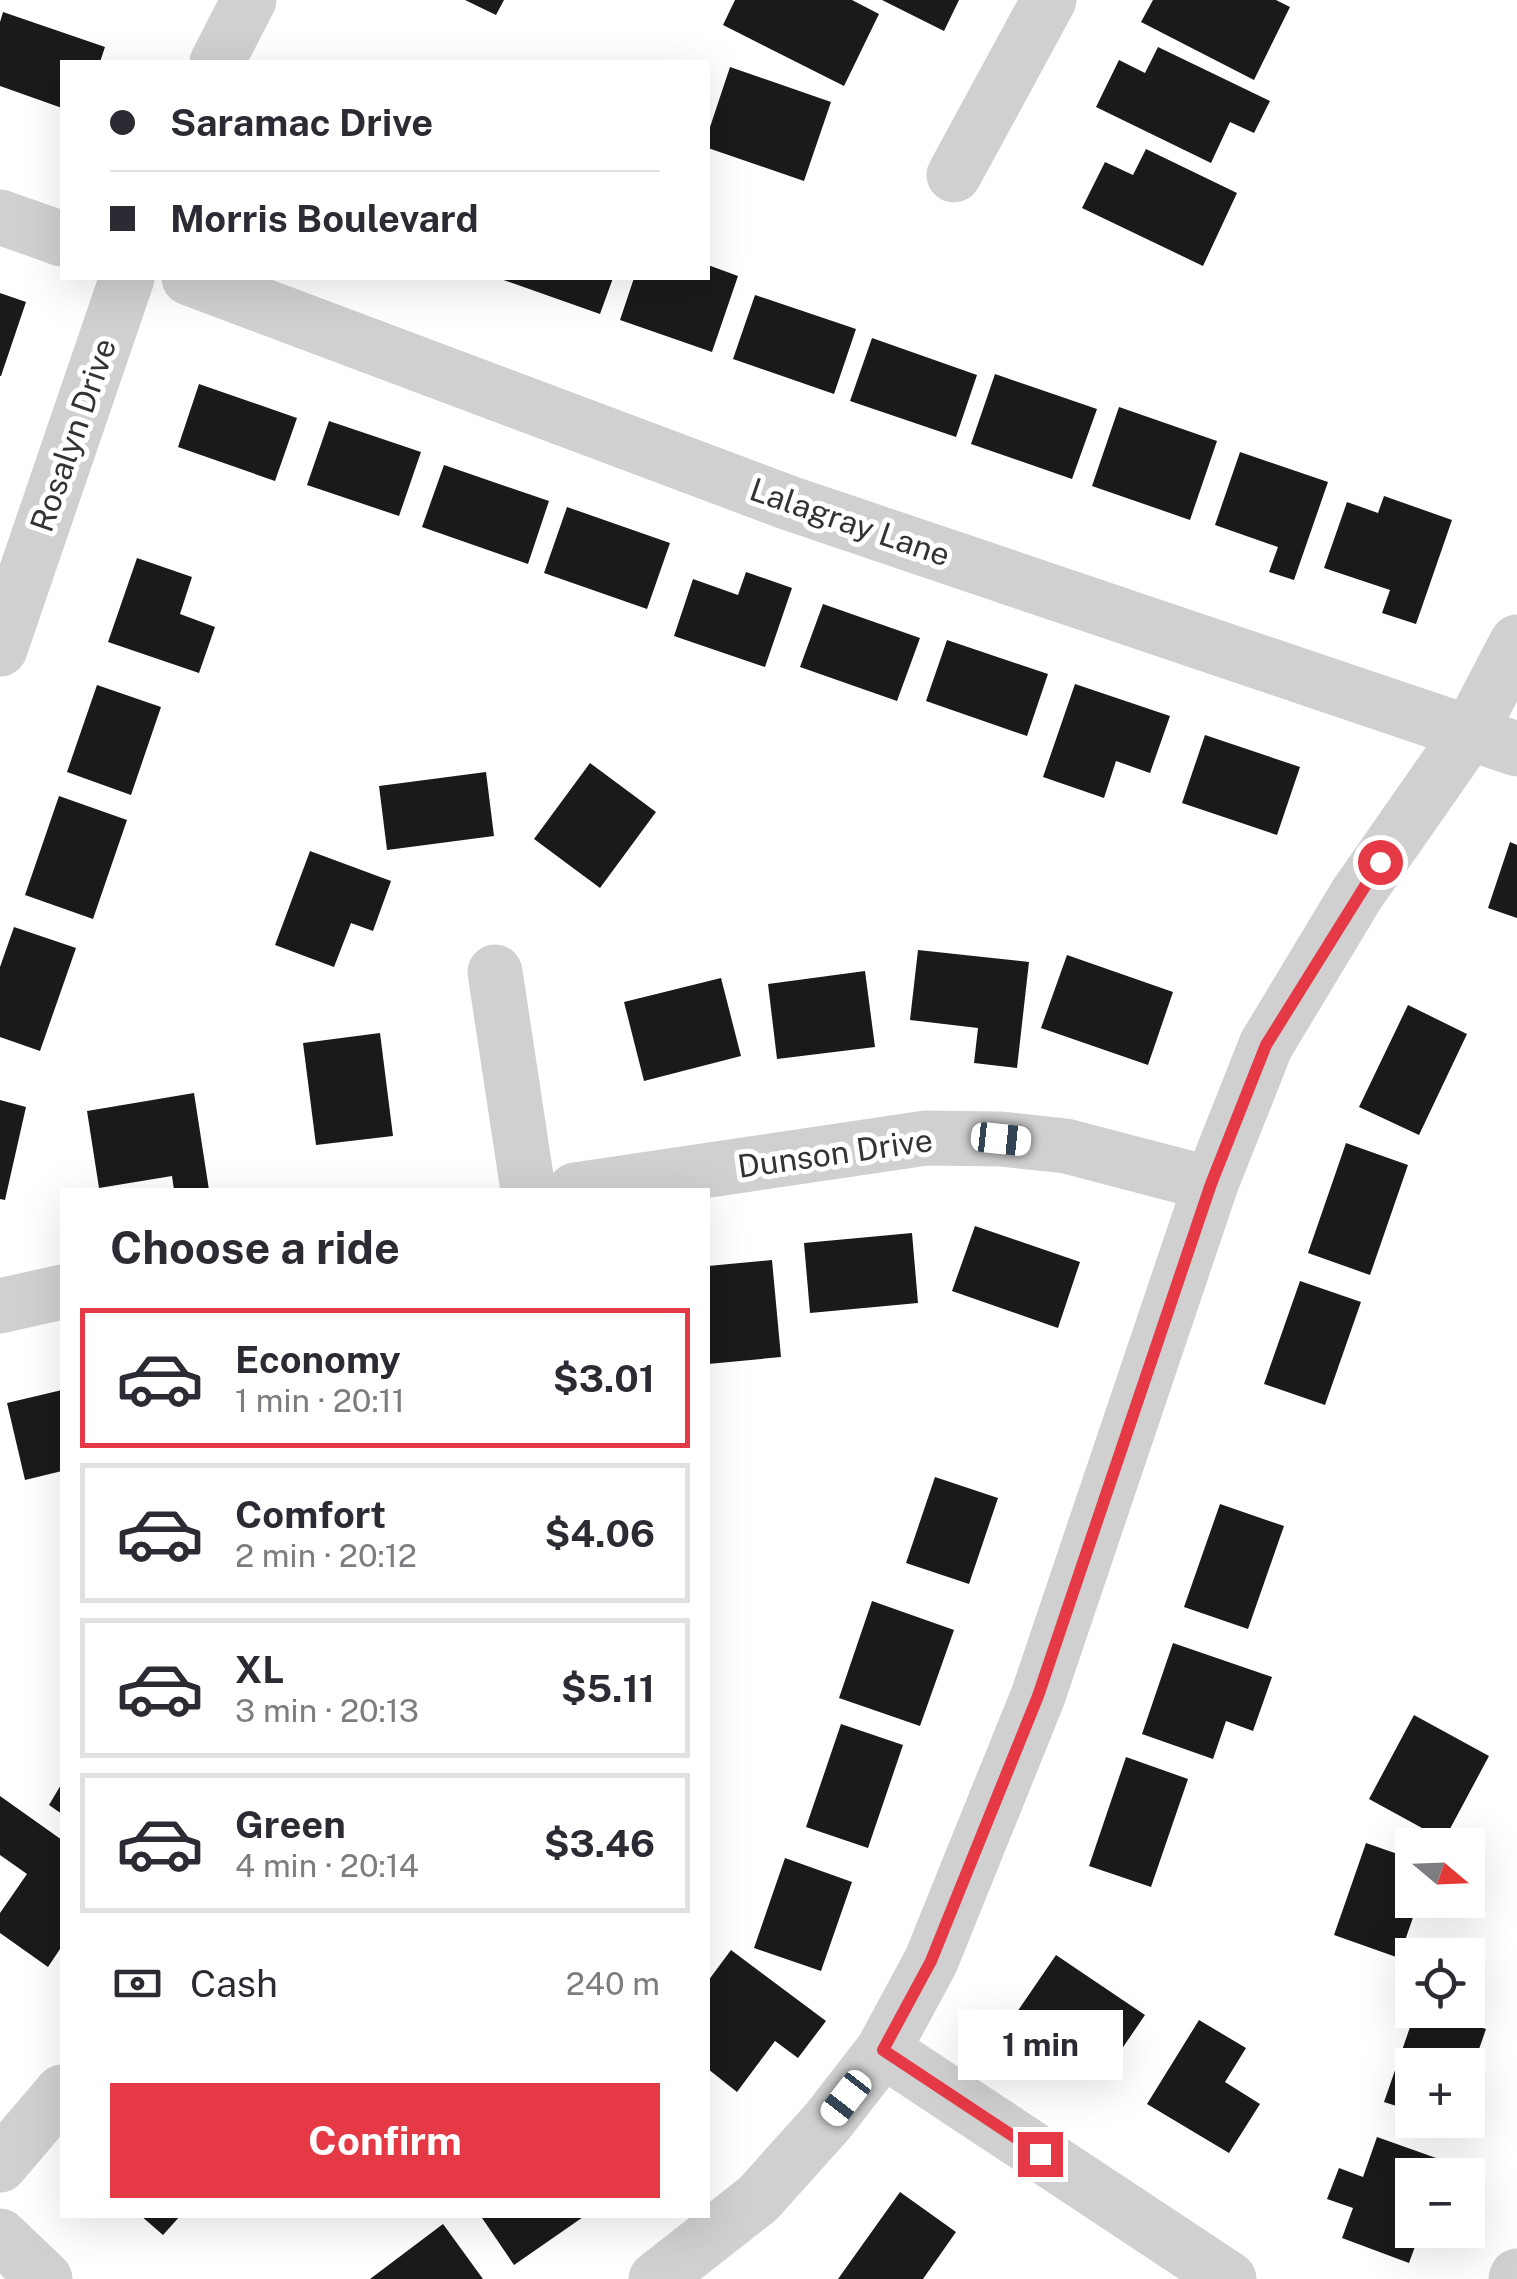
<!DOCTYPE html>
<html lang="en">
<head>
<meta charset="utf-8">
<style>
	:root { --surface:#fff; --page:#f7f7f7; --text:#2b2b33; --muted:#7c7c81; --line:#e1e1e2; --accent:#e63946 }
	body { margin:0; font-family:"Public Sans",sans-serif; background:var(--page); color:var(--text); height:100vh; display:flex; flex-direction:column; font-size:38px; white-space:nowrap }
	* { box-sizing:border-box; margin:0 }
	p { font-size:32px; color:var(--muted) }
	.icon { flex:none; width:55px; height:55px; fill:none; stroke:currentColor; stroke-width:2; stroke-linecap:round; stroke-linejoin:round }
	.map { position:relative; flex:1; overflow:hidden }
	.panel { position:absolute; left:60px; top:1188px; width:650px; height:1030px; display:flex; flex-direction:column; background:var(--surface); border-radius:0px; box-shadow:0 10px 40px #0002 }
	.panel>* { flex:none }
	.banner { position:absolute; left:60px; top:60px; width:650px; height:220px; border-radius:0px; box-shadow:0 10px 40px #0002; display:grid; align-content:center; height:220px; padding:0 50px; background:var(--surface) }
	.needle { width:65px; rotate:109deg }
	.buttons { position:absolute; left:1395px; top:1828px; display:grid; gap:20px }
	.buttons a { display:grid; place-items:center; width:90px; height:90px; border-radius:0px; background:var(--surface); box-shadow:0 10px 40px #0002; font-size:50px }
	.end { position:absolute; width:45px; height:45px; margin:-22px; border:12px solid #e63946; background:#fff; box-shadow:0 0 0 5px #fff }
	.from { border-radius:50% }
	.bubble { position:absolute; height:70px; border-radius:0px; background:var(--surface); box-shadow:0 10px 40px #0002; font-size:32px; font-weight:700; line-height:70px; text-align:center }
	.car { position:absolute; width:30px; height:60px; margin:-30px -15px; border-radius:12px; box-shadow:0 0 8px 2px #0007; background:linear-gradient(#fff 24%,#345 0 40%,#fff 0 76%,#345 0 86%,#fff 0) }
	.banner b { display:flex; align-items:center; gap:35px; height:95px; font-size:38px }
	.banner b+b { border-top:2px solid var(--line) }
	.banner i { width:25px; height:25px; background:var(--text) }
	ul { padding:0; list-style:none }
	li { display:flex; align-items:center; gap:30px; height:140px; margin:0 20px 15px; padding:0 30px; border:5px solid var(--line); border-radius:0px }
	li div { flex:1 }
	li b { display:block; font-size:38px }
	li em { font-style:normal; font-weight:700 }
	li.on { border-color:var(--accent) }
	li>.icon { width:90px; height:90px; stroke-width:1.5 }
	h2 { padding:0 50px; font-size:45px; line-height:120px }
	.pay { display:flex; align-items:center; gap:25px; height:110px; padding:0 50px; font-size:38px }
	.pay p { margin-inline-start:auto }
	.primary-button { display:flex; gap:20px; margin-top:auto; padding:20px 50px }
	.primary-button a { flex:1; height:115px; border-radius:0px; background:var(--accent); color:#fff; font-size:40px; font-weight:700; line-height:115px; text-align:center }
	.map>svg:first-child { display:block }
	.building { fill:#1a1a1a }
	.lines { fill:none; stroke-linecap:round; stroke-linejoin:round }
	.minor { stroke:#d0d0d0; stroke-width:55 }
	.route { stroke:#e63946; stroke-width:12 }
	.labels { text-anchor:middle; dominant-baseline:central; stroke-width:10; stroke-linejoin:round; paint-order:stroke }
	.street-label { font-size:32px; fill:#333; stroke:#fff }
</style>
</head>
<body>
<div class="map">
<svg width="1517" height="2279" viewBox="0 0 1517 2279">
	<rect width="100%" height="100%" fill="#fff"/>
	<path class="building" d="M 465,0 L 504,0 L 496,15 Z
		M 735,0 L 852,0 L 879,14 L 844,86 L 723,25 Z
		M 882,0 L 959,0 L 944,31 Z
		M 1153,0 L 1276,0 L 1290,7 L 1254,80 L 1141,22 Z
		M 3,12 L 105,47 L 100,62 L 62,62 L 62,108 L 0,86 L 0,22 Z
		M 1158,47 L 1270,101 L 1254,133 L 1230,122 L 1211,163 L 1096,107 L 1119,60 L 1145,73 Z
		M 730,67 L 831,102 L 804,181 L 708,148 L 708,133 Z
		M 1146,149 L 1237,193 L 1203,266 L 1082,208 L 1105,162 L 1133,175 Z
		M 708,265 L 738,276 L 712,352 L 620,320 L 634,278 L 708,278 Z
		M 498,278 L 613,278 L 600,314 Z
		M 0,293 L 26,302 L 1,376 L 0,376 Z
		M 755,295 L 856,329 L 834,394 L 733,359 Z
		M 872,338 L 977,375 L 956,437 L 850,401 Z
		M 995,374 L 1097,409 L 1072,479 L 971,444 Z
		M 199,384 L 297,418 L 275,481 L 178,447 Z
		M 1119,407 L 1217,441 L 1190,520 L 1092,486 Z
		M 329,421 L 421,452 L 399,516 L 307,485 Z
		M 1240,452 L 1328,482 L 1294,580 L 1269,572 L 1278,547 L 1215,525 Z
		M 444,465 L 549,501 L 528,564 L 422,527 Z
		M 1384,496 L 1452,520 L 1416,624 L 1382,613 L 1390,590 L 1324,568 L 1347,502 L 1378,513 Z
		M 567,507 L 670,543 L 647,609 L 544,573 Z
		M 137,558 L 192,577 L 180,614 L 215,627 L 199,673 L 108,642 Z
		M 746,572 L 792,588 L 765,667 L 674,636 L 693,579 L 738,595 Z
		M 823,604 L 920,638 L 897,701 L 800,667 Z
		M 947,640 L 1048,674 L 1027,736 L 926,701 Z
		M 1075,684 L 1170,716 L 1150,773 L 1116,761 L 1104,798 L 1043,777 Z
		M 97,685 L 161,707 L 131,795 L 67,772 Z
		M 1205,735 L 1300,767 L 1277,835 L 1182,803 Z
		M 590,763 L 656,812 L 600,888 L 534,839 Z
		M 486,772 L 494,836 L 387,850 L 379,786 Z
		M 59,796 L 127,820 L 93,919 L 25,895 Z
		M 1510,842 L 1517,845 L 1517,918 L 1488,908 Z
		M 310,851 L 391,881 L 373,931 L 351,923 L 334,967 L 275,945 Z
		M 14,927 L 76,948 L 40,1051 L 0,1037 L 0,967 Z
		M 918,950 L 1029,962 L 1017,1068 L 974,1063 L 978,1028 L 910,1020 Z
		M 1067,955 L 1173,992 L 1148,1065 L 1041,1028 Z
		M 865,971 L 875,1047 L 777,1059 L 768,984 Z
		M 721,978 L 741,1056 L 644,1081 L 624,1002 Z
		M 1408,1005 L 1467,1034 L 1419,1135 L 1359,1107 Z
		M 380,1033 L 393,1136 L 316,1145 L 303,1043 Z
		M 194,1093 L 209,1190 L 174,1190 L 172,1176 L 99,1188 L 87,1111 Z
		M 0,1100 L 26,1107 L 5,1200 L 0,1199 Z
		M 1346,1143 L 1408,1165 L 1370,1275 L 1308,1253 Z
		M 975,1226 L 1080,1262 L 1058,1328 L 952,1291 Z
		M 912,1233 L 918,1303 L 810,1313 L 804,1243 Z
		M 772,1260 L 781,1357 L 708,1364 L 708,1266 Z
		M 1300,1281 L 1361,1302 L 1325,1405 L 1264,1384 Z
		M 62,1390 L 62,1471 L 25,1480 L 7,1403 Z
		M 935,1477 L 998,1498 L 969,1584 L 906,1563 Z
		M 1220,1504 L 1284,1526 L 1248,1629 L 1184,1607 Z
		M 872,1601 L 954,1630 L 920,1726 L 839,1698 Z
		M 1173,1643 L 1272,1677 L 1253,1731 L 1226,1721 L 1213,1759 L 1142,1734 Z
		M 1414,1715 L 1489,1756 L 1444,1840 L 1369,1799 Z
		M 841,1724 L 903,1745 L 868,1848 L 806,1827 Z
		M 1126,1757 L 1188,1779 L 1151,1887 L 1089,1866 Z
		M 62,1783 L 62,1814 L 49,1805 Z
		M 0,1796 L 62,1840 L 62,1946 L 48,1967 L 0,1933 L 0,1913 L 27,1874 L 0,1855 Z
		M 1366,1843 L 1412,1859 L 1412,1900 L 1419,1900 L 1399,1958 L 1334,1935 Z
		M 785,1858 L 852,1882 L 821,1971 L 754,1948 Z
		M 731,1950 L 826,2021 L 798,2058 L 775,2041 L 737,2092 L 708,2069 L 708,1981 Z
		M 1056,1955 L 1145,2015 L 1104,2075 L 1015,2015 Z
		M 1416,2010 L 1429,2010 L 1486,2029 L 1468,2081 L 1468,2065 L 1412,2065 L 1412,2111 L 1384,2102 Z
		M 1199,2020 L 1246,2048 L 1225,2082 L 1260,2104 L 1229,2153 L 1147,2104 Z
		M 1377,2137 L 1467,2169 L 1464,2175 L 1412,2175 L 1412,2230 L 1421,2230 L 1409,2263 L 1342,2238 L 1353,2208 L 1327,2199 L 1339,2168 L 1363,2177 Z
		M 900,2192 L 956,2232 L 923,2279 L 838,2279 Z
		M 140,2215 L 181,2215 L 163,2235 Z
		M 480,2215 L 586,2215 L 514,2265 Z
		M 443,2224 L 483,2279 L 370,2279 Z"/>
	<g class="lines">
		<path class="minor" d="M 217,62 L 249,0
			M 954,175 L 1049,0
			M 0,217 L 62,239
			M 189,278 L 789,503 L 1517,749
			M 0,649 L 127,278
			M 495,972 L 528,1190
			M 575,1190 L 926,1138 L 1001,1139 L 1066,1146 L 1211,1184
			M 0,1306 L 62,1292
			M 883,2050 L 1229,2279
			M 0,2165 L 62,2092
			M 0,2236 L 45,2279
			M 656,2279 L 758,2199 L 828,2121 L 883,2050 L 931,1961 L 1038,1696 L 1211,1184 L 1266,1045 L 1357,894 L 1470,732 L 1517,642
			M 1516,2279 L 1517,2276"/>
	</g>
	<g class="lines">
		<path class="route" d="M 1040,2154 L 883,2050 L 931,1961 L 1038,1696 L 1211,1184 L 1266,1045 L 1380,862"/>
	</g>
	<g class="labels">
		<g class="street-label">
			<text transform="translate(73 435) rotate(-71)">Rosalyn Drive</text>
			<text transform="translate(850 522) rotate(19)">Lalagray Lane</text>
			<text transform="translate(835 1153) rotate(-8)">Dunson Drive</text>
		</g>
	</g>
</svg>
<div class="buttons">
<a><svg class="needle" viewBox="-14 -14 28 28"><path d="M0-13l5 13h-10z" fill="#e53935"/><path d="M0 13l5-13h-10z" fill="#7c7c81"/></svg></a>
<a><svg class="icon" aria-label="locate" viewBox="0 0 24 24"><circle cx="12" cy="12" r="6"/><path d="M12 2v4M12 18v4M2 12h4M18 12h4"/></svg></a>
<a>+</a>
<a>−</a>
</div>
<i class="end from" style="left:1380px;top:862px"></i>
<i class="end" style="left:1040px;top:2154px"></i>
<div class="bubble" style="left:958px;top:2010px;width:165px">1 min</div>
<i class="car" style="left:1001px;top:1139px;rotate:96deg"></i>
<i class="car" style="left:846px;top:2098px;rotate:218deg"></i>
<div class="banner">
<b><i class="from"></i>Saramac Drive</b>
<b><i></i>Morris Boulevard</b>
</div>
<section class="panel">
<h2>Choose a ride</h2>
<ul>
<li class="on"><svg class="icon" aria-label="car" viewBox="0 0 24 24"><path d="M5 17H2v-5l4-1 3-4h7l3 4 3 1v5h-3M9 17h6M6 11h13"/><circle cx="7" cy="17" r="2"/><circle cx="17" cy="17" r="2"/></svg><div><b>Economy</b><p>1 min · 20:11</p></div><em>$3.01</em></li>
<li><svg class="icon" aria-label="car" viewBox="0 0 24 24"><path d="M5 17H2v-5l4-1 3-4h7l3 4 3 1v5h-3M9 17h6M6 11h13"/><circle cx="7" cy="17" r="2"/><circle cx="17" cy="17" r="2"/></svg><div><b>Comfort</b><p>2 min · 20:12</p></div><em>$4.06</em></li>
<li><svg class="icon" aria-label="car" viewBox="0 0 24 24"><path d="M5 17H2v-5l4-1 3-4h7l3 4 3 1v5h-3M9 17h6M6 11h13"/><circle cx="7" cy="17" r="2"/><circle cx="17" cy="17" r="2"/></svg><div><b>XL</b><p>3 min · 20:13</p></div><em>$5.11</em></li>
<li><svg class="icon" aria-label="car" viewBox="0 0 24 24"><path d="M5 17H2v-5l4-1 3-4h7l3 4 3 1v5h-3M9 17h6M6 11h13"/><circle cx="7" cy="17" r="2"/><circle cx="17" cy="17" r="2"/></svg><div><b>Green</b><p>4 min · 20:14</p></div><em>$3.46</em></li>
</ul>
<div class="pay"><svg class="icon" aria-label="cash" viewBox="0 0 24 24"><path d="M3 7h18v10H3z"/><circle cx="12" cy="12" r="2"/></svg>Cash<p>240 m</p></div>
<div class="primary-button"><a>Confirm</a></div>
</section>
</div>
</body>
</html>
